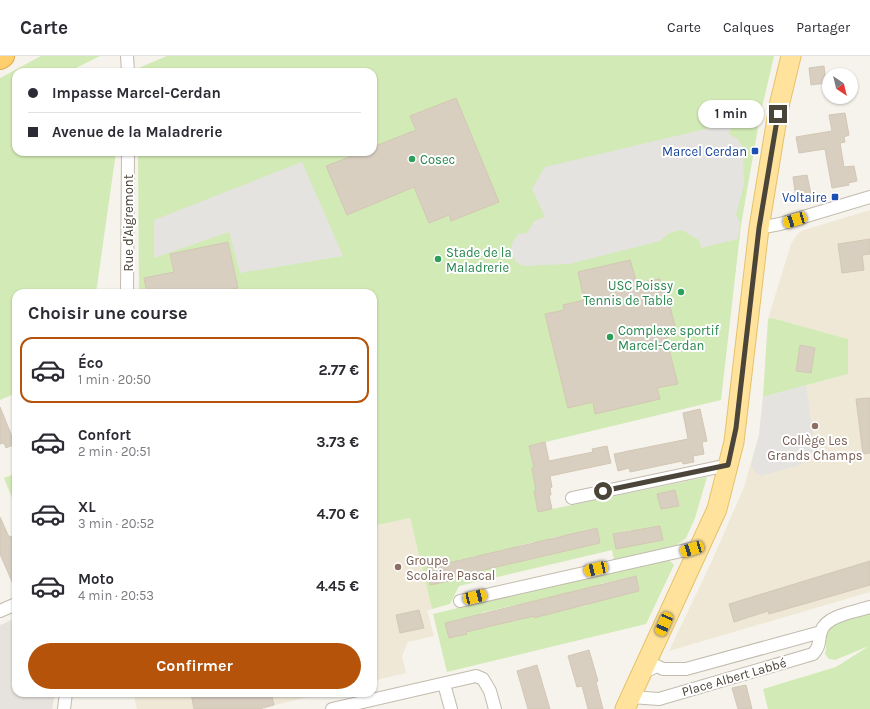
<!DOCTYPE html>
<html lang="fr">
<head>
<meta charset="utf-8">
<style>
	:root { --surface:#fff; --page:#f7f7f7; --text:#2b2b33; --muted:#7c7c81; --line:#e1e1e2; --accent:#b45309 }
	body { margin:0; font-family:Karla,sans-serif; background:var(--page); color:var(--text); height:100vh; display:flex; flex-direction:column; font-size:15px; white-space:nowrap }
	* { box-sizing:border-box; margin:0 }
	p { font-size:13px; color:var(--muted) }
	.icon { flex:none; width:22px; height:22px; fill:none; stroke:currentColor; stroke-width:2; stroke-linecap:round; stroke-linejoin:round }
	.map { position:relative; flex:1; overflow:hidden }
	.side { position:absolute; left:12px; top:233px; width:365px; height:408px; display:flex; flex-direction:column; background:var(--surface); border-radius:12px; box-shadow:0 1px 3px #0004 }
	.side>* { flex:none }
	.banner { position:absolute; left:12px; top:12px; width:365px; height:88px; border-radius:12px; box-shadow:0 1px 3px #0004; display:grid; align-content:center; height:88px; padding:0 16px; background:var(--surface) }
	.needle { width:26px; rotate:145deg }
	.fabs { position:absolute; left:822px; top:12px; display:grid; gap:8px }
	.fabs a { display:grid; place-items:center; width:36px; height:36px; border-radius:50%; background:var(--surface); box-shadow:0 1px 3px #0004; font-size:20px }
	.end { position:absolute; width:18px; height:18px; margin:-9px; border:5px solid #4b4439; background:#fff; box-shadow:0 0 0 2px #fff }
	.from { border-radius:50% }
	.bubble { position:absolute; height:28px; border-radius:14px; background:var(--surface); box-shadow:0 1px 3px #0004; font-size:13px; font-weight:700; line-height:28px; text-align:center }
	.car { position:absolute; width:12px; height:24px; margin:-12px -6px; border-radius:5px; box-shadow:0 0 3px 1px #0007; background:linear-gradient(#f5c518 24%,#345 0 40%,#f5c518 0 76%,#345 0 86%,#f5c518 0) }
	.banner b { display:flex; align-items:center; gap:14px; height:38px; font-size:15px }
	.banner b+b { border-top:1px solid var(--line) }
	.banner i { width:10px; height:10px; background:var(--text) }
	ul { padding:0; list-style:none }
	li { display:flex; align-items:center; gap:12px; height:66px; margin:0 8px 6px; padding:0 8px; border:2px solid transparent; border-radius:12px }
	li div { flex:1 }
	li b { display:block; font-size:15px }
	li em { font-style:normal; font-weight:700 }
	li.current { border-color:var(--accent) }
	li>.icon { width:36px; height:36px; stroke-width:1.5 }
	h2 { padding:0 16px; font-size:18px; line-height:48px }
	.action { display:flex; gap:8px; margin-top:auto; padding:8px 16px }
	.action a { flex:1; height:46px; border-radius:24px; background:var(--accent); color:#fff; font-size:16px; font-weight:700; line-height:46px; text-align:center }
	header { display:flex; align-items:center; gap:24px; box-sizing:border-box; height:56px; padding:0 20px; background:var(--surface); border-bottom:1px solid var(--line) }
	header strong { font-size:19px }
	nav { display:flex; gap:22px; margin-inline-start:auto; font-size:14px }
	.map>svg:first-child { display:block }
	.industrial { fill:#e6e2dd }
	.education { fill:#efe8d6 }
	.green { fill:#d2eab5; fill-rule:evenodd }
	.parking { fill:#e5e3e0 }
	.building { fill:#d8cfc1; stroke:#d3c7b4 }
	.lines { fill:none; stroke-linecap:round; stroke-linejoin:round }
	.street-casing { stroke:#c2bbae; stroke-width:14 }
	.primary-casing { stroke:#e6c16a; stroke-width:21 }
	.highway-casing { stroke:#e0a43c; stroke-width:24 }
	.street { stroke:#fff; stroke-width:12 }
	.primary { stroke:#ffe39c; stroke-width:19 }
	.highway { stroke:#ffcf6e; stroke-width:22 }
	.route { stroke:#4b4439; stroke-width:5 }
	.transit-dot { fill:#1a4fb4; stroke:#fff; stroke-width:1.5 }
	.leisure-dot { fill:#2e9e5b; stroke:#fff; stroke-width:1.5 }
	.education-dot { fill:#8d6e63; stroke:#fff; stroke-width:1.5 }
	.labels { text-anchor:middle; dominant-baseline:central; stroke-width:4; stroke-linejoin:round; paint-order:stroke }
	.transit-label { font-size:13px; fill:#164399; stroke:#fff; text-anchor:end }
	.leisure-label { font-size:13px; fill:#27864d; stroke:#fff; text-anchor:start }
	.street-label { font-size:13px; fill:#4b4439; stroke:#fff }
	.education-label { font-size:13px; fill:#785e54; stroke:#fff }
</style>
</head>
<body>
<header>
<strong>Carte</strong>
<nav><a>Carte</a><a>Calques</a><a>Partager</a></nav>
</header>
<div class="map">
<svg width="870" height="653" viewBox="0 0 870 653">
	<rect width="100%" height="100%" fill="#f6f3ec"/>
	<path class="industrial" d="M 16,562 L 16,637 L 55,637 L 52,653 L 0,653 L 0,569 Z"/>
	<path class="education" d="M 870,154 L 870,536 L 669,595 L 711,507 L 744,431 L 759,379 L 763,341 L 848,318 L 848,283 L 772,262 L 768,263 L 791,188 L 796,180 L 801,175 Z
		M 410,462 L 432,553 L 427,554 L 434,580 L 408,586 L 402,600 L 406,617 L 373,625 L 373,470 Z
		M 130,637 L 324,637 L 259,653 L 137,653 L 134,640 Z"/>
	<path class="green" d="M 41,0 L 100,0 L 68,16 L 16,16 L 16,96 L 116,96 L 96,237 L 16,237 L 16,337 L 0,344 L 0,22 Z
		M 167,0 L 774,0 L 760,60 L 741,169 L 721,344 L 529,390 L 534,411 L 532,412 L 536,435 L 534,435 L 538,456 L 707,421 L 695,462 L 686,482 L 677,489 L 614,504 L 612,494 L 459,530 L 450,548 L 432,553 L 410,462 L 373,470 L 373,237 L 139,237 L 138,96 L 373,96 L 373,16 L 136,16 L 136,13 ZM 675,434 L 679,449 L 661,453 L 658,438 ZM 660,470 L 663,484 L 648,487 L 645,473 ZM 597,472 L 600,487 L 584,490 L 581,475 ZM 631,474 L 634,489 L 616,493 L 613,478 ZM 567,479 L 570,494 L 553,497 L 550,482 ZM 534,486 L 538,501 L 521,505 L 517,490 ZM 505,493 L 509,508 L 492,512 L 488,498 ZM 476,500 L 480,515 L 462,519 L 459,504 ZM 446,508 L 450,525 L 430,529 L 427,512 Z
		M 772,262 L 848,283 L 848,318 L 763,341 L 768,263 ZM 800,289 L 815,292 L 811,317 L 796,315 Z
		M 14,418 L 16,418 L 16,452 L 4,422 Z
		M 667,502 L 674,509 L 646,568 L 447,616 L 433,558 ZM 636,520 L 639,535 L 604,543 L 600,528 ZM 584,534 L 588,549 L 569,553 L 566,539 ZM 550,542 L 553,557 L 534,562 L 531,547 ZM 516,549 L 519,563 L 484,572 L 481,557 ZM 463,562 L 467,578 L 449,582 L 445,567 Z
		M 870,557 L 870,653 L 768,653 L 763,633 L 836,611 L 869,590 L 835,604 L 829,603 L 825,598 C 827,591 825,586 826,579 C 828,564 858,561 870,557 Z"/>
	<path class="parking" d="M 735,66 L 728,78 L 738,83 L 743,91 L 744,128 L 736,159 L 740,166 L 738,183 L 701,192 L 699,184 L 682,174 L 669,177 L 660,185 L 569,208 L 523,210 L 516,206 L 512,199 L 512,188 L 518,178 L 527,177 L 534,165 L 545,161 L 532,133 L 545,111 Z
		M 302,106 L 343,200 L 240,217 L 229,176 L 154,202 L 154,164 Z
		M 806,329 L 816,400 L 801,403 L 803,408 L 761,420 L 756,417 L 751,409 L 759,379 L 763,341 Z"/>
	<path class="building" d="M 824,10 L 826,27 L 811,29 L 809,12 Z
		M 456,42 L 499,146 L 451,165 L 449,159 L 429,167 L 414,131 L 347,159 L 326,110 L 362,96 L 373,96 L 373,91 L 416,74 L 410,60 Z
		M 845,57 L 849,79 L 844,81 L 845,86 L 840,87 L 844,111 L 854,110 L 857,125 L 848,127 L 849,129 L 832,132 L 825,93 L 799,97 L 796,81 L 832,75 L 829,59 Z
		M 807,119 L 811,138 L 796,142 L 793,121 Z
		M 870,183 L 870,198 L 862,199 L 864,214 L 842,217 L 838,188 Z
		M 228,186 L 238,232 L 213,237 L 147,237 L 144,222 L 174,216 L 170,198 Z
		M 630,204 L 637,227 L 660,223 L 660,228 L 664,227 L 675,270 L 670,271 L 672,280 L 666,282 L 678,328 L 657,332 L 660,343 L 595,358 L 593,346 L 568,352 L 545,258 L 564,254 L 563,249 L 584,244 L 578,216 Z
		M 800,289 L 815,292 L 811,317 L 796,315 Z
		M 870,342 L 870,397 L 863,398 L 856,343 Z
		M 0,351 L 15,388 L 6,392 L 4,387 L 0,388 Z
		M 700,353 L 707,385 L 702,386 L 704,398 L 693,400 L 694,406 L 683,408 L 682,405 L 630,416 L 629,412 L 618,415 L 614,398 L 688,383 L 683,357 Z
		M 545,386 L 549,405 L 593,396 L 592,393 L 607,390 L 611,407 L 550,420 L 552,431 L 550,432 L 551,439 L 549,439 L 552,453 L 538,456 L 534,435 L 536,435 L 532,412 L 534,411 L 529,390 Z
		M 675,434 L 679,450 L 661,453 L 657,438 Z
		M 0,461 L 9,481 L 11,480 L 16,490 L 16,535 L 0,498 Z
		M 660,470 L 663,484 L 616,493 L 613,478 Z
		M 597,472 L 600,487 L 449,522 L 450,525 L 430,529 L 427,512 Z
		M 870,505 L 870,529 L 769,558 L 768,555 L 734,566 L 729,548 Z
		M 636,520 L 639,535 L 553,557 L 534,562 L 534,560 L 466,576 L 467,578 L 449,582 L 445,567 Z
		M 419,554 L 424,572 L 400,577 L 396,559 Z
		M 589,594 L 598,625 L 596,626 L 603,653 L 588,653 L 582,630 L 577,631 L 568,600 Z
		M 537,609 L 550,653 L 528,653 L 517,615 Z
		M 746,629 L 752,653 L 738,653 L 732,632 Z
		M 191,637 L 271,637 L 274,649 L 259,653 L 194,653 Z"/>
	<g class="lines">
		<g class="street-casing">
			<path id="street" d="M 127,0 L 128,16
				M 759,172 L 780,168 L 870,141
				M 127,237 L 128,96
				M 572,442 L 728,409
				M 460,545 L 699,491
				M 0,555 L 16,548
				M 642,617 L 657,610 L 663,613 L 686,613 L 821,576
				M 444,628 L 451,653
				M 631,641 L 659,643 L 813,598 C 821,589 818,585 821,575 C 827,559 855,556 870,551
				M 64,653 L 66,637
				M 332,653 L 476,620 L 483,623 L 490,635 L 495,653"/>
		</g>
		<g class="primary-casing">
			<path id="primary" d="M 625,653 L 717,453 L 734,386 L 759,172 L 779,50 L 791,0"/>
		</g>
		<g class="highway-casing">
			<path id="highway" d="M 0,2 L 3,0"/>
		</g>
		<use href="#street" class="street"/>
		<use href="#primary" class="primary"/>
		<use href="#highway" class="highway"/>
	</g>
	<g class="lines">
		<path class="route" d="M 603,435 L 728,409 L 736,372 L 759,172 L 778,58"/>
	</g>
	<g class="transit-dot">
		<rect x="751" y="91" width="8" height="8" rx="2"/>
		<rect x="831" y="137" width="8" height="8" rx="2"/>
	</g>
	<g class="leisure-dot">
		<circle cx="412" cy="103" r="4"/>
		<circle cx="438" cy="203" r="4"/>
		<circle cx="681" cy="236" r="4"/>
		<circle cx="610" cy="281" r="4"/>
	</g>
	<g class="education-dot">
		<circle cx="815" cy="370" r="4"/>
		<circle cx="398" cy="511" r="4"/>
	</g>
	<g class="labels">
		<g class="transit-label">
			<text x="747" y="95">Marcel Cerdan</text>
			<text x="827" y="141">Voltaire</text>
		</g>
		<g class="leisure-label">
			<text x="420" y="103">Cosec</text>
			<text x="446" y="196">Stade de la<tspan x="446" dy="15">Maladrerie</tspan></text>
			<text x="673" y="229" text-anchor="end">USC Poissy<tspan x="673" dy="15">Tennis de Table</tspan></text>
			<text x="618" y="274">Complexe sportif<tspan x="618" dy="15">Marcel-Cerdan</tspan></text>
		</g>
		<g class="street-label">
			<text transform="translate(128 167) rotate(-90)">Rue d'Aigremont</text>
			<text transform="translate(734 621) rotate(-16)">Place Albert Labbé</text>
		</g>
		<g class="education-label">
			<text x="815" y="384">Collège Les<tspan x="815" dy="15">Grands Champs</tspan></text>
			<text x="406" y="504" text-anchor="start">Groupe<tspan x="406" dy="15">Scolaire Pascal</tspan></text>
		</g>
	</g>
</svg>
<div class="fabs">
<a><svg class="needle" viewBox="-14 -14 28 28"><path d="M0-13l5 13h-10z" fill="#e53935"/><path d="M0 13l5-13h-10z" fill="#7c7c81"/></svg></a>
</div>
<i class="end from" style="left:603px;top:435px"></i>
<i class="end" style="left:778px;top:58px"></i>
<div class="bubble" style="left:698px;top:44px;width:66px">1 min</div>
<i class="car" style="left:795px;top:164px;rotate:253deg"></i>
<i class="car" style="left:692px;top:493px;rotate:253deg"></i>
<i class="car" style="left:596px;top:513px;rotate:257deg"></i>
<i class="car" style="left:475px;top:541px;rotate:77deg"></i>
<i class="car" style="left:664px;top:568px;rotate:204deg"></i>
<div class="banner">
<b><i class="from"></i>Impasse Marcel-Cerdan</b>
<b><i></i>Avenue de la Maladrerie</b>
</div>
<section class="side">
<h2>Choisir une course</h2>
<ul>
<li class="current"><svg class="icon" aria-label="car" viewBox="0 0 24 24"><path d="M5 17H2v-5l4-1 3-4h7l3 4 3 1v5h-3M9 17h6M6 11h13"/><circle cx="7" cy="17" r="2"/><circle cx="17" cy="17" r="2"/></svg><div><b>Éco</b><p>1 min · 20:50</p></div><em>2.77 €</em></li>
<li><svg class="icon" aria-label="car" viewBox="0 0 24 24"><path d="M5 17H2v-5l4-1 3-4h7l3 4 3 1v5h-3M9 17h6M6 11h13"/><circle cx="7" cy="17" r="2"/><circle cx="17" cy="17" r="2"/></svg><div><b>Confort</b><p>2 min · 20:51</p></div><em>3.73 €</em></li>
<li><svg class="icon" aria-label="car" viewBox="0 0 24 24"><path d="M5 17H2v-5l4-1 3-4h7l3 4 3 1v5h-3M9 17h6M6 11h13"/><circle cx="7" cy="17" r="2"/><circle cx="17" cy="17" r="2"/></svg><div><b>XL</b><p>3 min · 20:52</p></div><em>4.70 €</em></li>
<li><svg class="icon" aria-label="car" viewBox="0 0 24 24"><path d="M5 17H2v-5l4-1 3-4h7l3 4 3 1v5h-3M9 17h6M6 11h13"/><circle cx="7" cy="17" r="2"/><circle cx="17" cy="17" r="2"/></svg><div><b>Moto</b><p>4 min · 20:53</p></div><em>4.45 €</em></li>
</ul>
<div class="action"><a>Confirmer</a></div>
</section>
</div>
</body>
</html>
